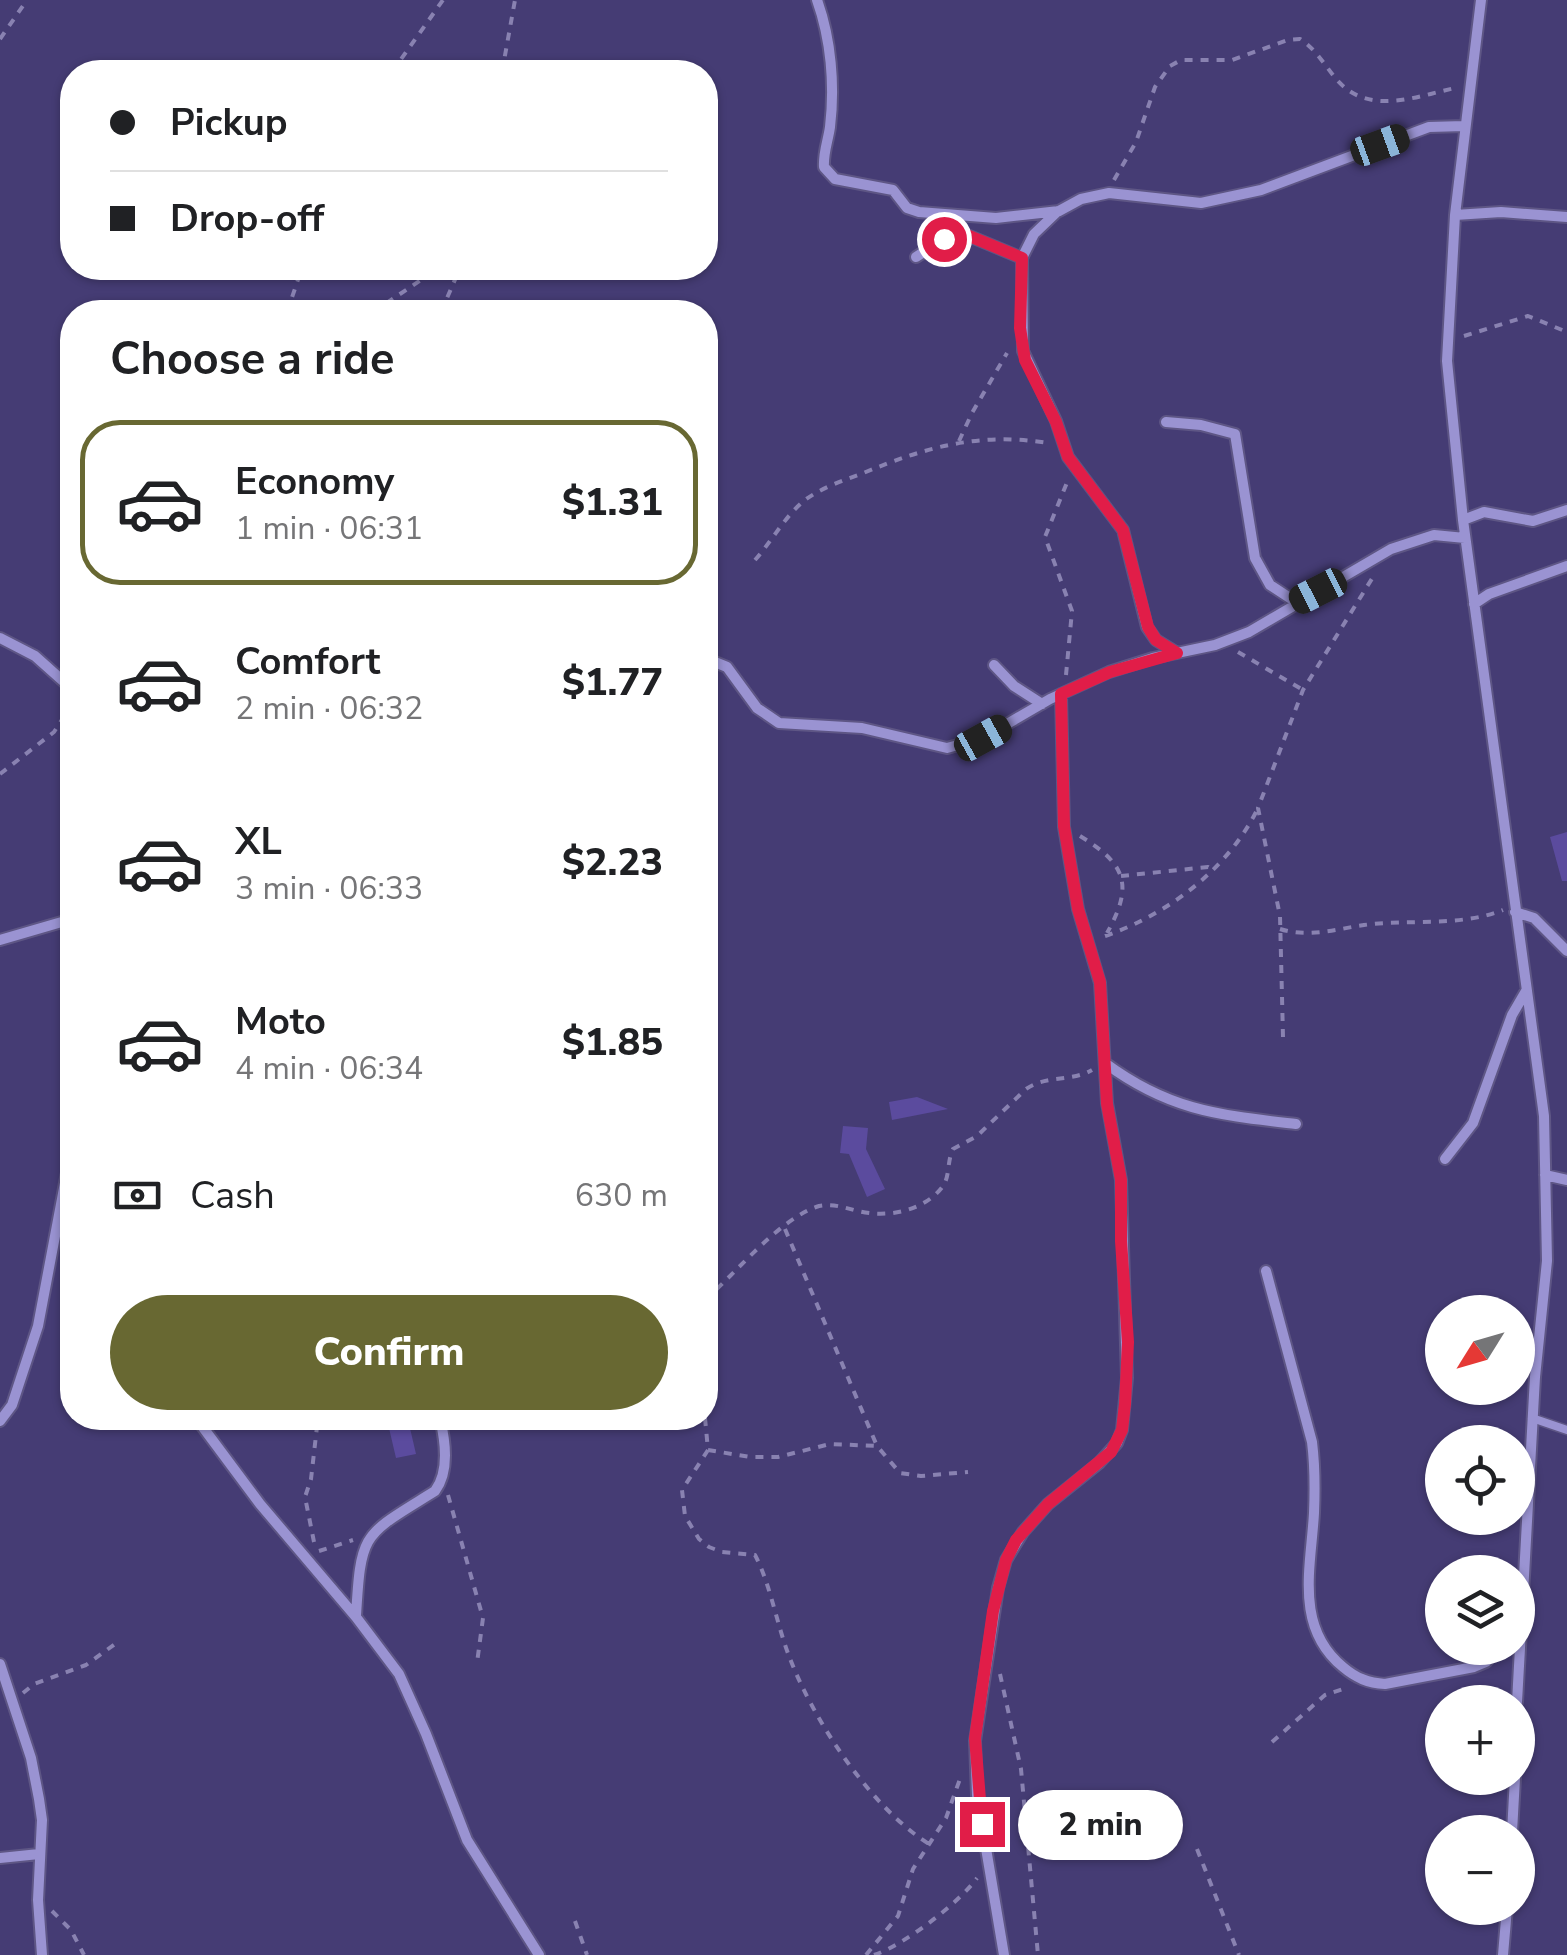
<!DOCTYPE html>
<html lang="en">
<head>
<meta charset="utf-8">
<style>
	:root { --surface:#fff; --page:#f2f2f2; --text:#202124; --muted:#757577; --line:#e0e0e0; --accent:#686832 }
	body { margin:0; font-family:"Nunito Sans",sans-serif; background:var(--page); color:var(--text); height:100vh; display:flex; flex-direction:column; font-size:38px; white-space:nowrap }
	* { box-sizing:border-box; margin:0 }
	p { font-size:32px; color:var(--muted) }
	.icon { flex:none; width:55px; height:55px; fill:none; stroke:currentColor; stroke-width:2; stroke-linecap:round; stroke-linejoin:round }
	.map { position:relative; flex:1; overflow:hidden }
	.sheet { position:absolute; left:60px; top:300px; width:658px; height:1130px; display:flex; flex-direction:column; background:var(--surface); border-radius:40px; box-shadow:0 2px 8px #0004 }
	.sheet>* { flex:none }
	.banner { position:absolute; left:60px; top:60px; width:658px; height:220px; border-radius:40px; box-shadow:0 2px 8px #0004; display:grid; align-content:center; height:220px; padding:0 50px; background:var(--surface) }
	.needle { width:65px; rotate:233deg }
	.fabs { position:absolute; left:1425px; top:1295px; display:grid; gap:20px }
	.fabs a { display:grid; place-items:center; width:110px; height:110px; border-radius:50%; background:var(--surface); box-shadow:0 2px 8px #0004; font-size:50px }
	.end { position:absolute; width:45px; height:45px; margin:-22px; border:12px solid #e11d48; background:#fff; box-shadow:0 0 0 5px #fff }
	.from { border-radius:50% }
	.bubble { position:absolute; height:70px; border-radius:35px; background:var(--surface); box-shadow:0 2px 8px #0004; font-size:32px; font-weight:800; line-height:70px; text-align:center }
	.car { position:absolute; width:30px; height:60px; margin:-30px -15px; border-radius:12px; box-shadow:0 0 8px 2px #0007; background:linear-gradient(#222 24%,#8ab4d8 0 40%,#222 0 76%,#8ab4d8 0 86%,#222 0) }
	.banner b { display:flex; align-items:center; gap:35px; height:95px; font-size:38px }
	.banner b+b { border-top:2px solid var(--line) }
	.banner i { width:25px; height:25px; background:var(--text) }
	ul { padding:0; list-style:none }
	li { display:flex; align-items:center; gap:30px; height:165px; margin:0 20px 15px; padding:0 30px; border:5px solid transparent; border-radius:40px }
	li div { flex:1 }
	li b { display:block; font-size:38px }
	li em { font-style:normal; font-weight:800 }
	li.current { border-color:var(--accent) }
	li>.icon { width:90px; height:90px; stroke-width:1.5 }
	h2 { padding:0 50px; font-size:45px; line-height:120px }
	.pay { display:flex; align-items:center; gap:25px; height:110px; padding:0 50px; font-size:38px }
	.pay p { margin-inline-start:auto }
	.primary-button { display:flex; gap:20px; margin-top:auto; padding:20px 50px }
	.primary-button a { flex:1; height:115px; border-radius:60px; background:var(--accent); color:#fff; font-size:40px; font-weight:800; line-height:115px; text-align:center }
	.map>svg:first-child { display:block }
	.building { fill:#5b4b9e }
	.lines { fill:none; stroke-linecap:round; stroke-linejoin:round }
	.service-casing { stroke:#5e5685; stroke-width:11 }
	.minor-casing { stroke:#5e5685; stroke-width:14 }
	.path { stroke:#8982b1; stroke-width:4; stroke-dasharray:8 8; stroke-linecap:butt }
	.service { stroke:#9a93d2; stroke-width:8 }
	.minor { stroke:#9a93d2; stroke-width:10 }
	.route { stroke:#e11d48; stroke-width:12 }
</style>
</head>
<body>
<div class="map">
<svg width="1567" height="1955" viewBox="0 0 1567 1955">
	<rect width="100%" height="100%" fill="#453c74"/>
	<path class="building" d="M 1567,832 L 1567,881 L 1562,881 L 1550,837 Z
		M 917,1097 L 948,1109 L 892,1120 L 889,1102 Z
		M 843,1126 L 868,1128 L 866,1149 L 885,1189 L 867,1197 L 849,1154 L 840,1153 Z
		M 409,1424 L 416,1454 L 396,1458 L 389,1428 Z"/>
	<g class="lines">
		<g class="service-casing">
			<path id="service" d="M 1532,1418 L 1567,1430"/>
		</g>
		<g class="minor-casing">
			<path id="minor" d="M 817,0 C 831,39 835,85 830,127 C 828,141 823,153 824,167 L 835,179 L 893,190 L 907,208 L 919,212 L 996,218 L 1059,211 L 1081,199 L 1109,193 L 1201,203 L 1261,190 L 1429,127 L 1464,126
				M 1481,0 L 1455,215 L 1447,361 L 1463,520 L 1544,1116 L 1547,1261 L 1535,1377 L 1517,1702
				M 1058,211 L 1034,234 L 1022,258 L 1023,351 L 1056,421 L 1068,457 L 1123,530 L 1147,627 L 1156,640 L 1177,653
				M 1455,215 L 1501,212 L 1567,217
				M 916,257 L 944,239 L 962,233 L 1022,258
				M 1166,422 L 1201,425 L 1235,434 L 1255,558 L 1270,585 L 1296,602
				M 1463,520 L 1484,512 L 1533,521 L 1567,510
				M 1474,604 L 1489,594 L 1567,566
				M 0,638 L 35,656 L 72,689
				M 705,658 L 727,667 L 757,708 L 779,723 L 862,728 L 947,748 L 983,738 L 1050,699 L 1109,672 L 1153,658 L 1215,645 L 1249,632 L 1391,549 L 1434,535 L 1465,538
				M 994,665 L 1014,686 L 1042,704
				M 1515,912 L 1534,918 L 1567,951
				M 0,940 L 72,919
				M 72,979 L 72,1091
				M 1105,1063 C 1170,1111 1219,1115 1296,1124
				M 1445,1159 L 1473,1123 L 1512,1015 L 1526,991
				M 1545,1175 L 1567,1180
				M 1266,1271 L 1312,1442 C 1315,1466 1315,1489 1314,1513 C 1311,1567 1294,1627 1343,1667 C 1356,1678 1368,1683 1385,1684 L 1474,1667 L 1486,1662 L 1498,1648
				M 196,1418 L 260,1504 L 356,1617 L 399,1674 L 426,1734 L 467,1840 L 539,1955
				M 0,1421 L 12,1405 L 38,1326 L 72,1146
				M 356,1616 C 361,1530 363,1536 435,1491 C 450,1471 445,1440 440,1418
				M 0,1664 L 31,1758 L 39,1799 L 42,1820 L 38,1900 L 42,1955
				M 1512,1832 L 1515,1778
				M 0,1858 L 39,1854
				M 1004,1955 L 977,1795 L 975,1741 L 998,1588 L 1006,1560 L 1023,1532 L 1048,1504 L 1099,1463 L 1117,1443 L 1122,1430 L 1127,1378 L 1121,1180 L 1107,1103 L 1100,983 L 1078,909 L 1064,827 L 1061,694
				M 1503,1955 L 1507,1908"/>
		</g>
		<path class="path" d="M 0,39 L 27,0
			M 392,72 L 443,0
			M 502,72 L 515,0
			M 1114,180 L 1136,142 L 1155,87 L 1170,66 L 1181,60 L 1232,60 L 1288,40 L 1300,39 C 1316,49 1325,66 1337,80 C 1369,116 1414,97 1455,88
			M 287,312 L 302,268
			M 373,312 L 439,268
			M 441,312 L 460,268
			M 1464,336 L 1528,316 L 1567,332
			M 959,441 L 972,413 L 1007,353
			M 755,560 C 772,541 785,516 805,500 C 821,488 842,481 861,474 C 926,447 978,432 1049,443
			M 1238,652 L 1303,690
			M 1066,675 L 1072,611 L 1045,537 L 1068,480
			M 0,774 L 54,732 L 72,704
			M 1080,836 C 1126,864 1134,885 1107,933
			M 1121,876 L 1208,867 L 1213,870
			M 1280,929 C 1308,938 1337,929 1364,925 C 1409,919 1461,927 1503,910
			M 1105,936 C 1169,914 1229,868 1258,808
			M 1283,1037 L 1280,916 L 1258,808 L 1303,690 L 1373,577
			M 785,1229 L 877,1446
			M 705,1300 C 736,1273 780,1218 819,1206 C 833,1203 845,1208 858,1211 C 886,1218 924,1212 943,1186 C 950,1176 947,1161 953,1149 L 977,1136 L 1026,1089 C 1046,1075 1071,1082 1092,1070
			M 705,1418 L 708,1450 L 682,1490 L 685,1516 L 699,1539 L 709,1547 L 722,1552 L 755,1555 C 770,1583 777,1625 789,1656 C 813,1720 871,1808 929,1844
			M 708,1450 L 750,1457 L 778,1457 L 830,1444 L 877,1446 L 900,1473 L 921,1476 L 968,1472
			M 448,1495 L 483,1618 L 477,1663
			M 314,1542 L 305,1497 L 311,1479 L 318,1418
			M 319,1551 L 353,1540
			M 1000,1674 L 1021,1769 L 1038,1955
			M 23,1693 L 34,1684 L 86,1665 L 115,1644
			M 1272,1742 L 1325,1695 L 1346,1688
			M 1197,1849 L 1239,1955
			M 52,1911 L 71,1930 L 84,1955
			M 575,1921 L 587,1955
			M 866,1955 L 898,1916 L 913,1869 L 946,1818 L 961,1776
			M 874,1955 C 904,1945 959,1903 977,1878"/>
		<use href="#service" class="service"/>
		<use href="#minor" class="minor"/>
	</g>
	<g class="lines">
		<path class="route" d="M 944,239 L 962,233 L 1022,258 L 1020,328 L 1025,360 L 1056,422 L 1068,457 L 1123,530 L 1148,627 L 1156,640 L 1177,653 L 1110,672 L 1061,694 L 1064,826 L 1078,909 L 1100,982 L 1107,1104 L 1121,1180 L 1121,1241 L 1128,1342 L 1125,1404 L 1122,1430 L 1111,1452 L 1048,1504 L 1016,1540 L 1006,1560 L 993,1611 L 975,1738 L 982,1824"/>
	</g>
</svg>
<div class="fabs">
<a><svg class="needle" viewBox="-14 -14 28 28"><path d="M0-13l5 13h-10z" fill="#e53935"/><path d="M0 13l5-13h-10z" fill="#757577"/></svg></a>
<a><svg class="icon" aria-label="locate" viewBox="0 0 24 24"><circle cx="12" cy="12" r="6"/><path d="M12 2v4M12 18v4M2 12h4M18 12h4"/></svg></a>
<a><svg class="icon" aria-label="layers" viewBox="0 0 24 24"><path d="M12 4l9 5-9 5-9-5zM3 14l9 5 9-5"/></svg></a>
<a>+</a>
<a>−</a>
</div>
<i class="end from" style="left:944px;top:239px"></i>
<i class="end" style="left:982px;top:1824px"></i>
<div class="bubble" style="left:1018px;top:1790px;width:165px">2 min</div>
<i class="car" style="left:1380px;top:145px;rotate:70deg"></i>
<i class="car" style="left:1318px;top:591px;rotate:243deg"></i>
<i class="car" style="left:983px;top:738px;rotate:61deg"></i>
<div class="banner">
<b><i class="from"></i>Pickup</b>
<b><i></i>Drop-off</b>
</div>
<section class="sheet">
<h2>Choose a ride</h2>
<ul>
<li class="current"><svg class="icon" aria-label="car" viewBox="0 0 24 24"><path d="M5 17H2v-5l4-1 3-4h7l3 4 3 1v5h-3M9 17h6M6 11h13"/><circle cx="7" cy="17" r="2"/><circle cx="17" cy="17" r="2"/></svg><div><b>Economy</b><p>1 min · 06:31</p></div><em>$1.31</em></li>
<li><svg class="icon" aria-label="car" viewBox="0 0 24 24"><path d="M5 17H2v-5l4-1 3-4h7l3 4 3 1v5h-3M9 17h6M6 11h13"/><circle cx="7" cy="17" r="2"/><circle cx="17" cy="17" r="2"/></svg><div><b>Comfort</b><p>2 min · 06:32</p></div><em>$1.77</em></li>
<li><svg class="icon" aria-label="car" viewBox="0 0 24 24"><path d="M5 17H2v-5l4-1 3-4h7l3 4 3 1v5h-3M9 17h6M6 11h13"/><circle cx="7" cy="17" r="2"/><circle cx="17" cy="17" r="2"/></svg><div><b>XL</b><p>3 min · 06:33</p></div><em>$2.23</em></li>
<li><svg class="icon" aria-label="car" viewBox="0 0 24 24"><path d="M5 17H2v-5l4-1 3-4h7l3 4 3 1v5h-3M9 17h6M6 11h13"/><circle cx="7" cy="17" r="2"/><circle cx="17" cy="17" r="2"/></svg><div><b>Moto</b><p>4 min · 06:34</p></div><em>$1.85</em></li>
</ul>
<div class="pay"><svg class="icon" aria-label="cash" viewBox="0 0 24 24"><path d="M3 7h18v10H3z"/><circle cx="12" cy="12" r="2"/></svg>Cash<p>630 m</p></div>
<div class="primary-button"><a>Confirm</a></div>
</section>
</div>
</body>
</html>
